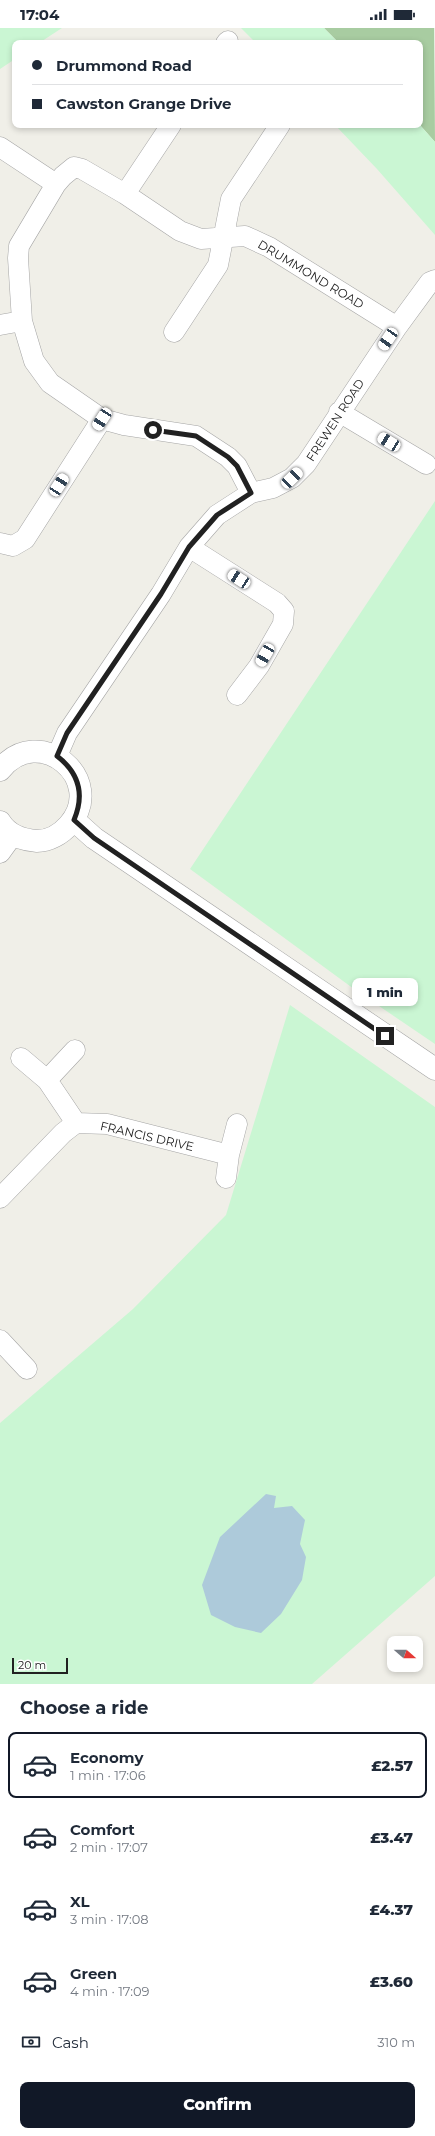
<!DOCTYPE html>
<html lang="en">
<head>
<meta charset="utf-8">
<style>
	:root { --surface:#fff; --page:#f2f2f3; --text:#1f2937; --muted:#747a83; --line:#e0e1e3; --accent:#111827 }
	body { margin:0; font-family:Montserrat,sans-serif; background:var(--page); color:var(--text); height:100vh; display:flex; flex-direction:column; font-size:15px; white-space:nowrap }
	* { box-sizing:border-box; margin:0 }
	p { font-size:13px; color:var(--muted) }
	.icon { flex:none; width:22px; height:22px; fill:none; stroke:currentColor; stroke-width:2; stroke-linecap:round; stroke-linejoin:round }
	.map { position:relative; height:1656px; overflow:hidden }
	.sheet { display:flex; flex-direction:column; background:var(--surface); flex:1 }
	.sheet>* { flex:none }
	.guide { position:absolute; left:12px; top:12px; width:411px; height:88px; border-radius:8px; box-shadow:0 2px 6px #0003; display:grid; align-content:center; height:88px; padding:0 20px; background:var(--surface) }
	.needle { width:26px; rotate:110deg }
	.fabs { position:absolute; left:387px; top:1608px; display:grid; gap:8px }
	.fabs a { display:grid; place-items:center; width:36px; height:36px; border-radius:8px; background:var(--surface); box-shadow:0 2px 6px #0003; font-size:20px }
	.scale { position:absolute; left:12px; bottom:10px; width:56px; box-sizing:border-box; padding-left:4px; border:2px solid #212121; border-top:0; font-size:11px; line-height:14px; white-space:nowrap; color:#212121; -webkit-text-stroke:3px #fff; paint-order:stroke }
	.end { position:absolute; width:18px; height:18px; margin:-9px; border:5px solid #212121; background:#fff; box-shadow:0 0 0 2px #fff }
	.from { border-radius:50% }
	.bubble { position:absolute; height:28px; border-radius:8px; background:var(--surface); box-shadow:0 2px 6px #0003; font-size:13px; font-weight:800; line-height:28px; text-align:center }
	.car { position:absolute; width:12px; height:24px; margin:-12px -6px; border-radius:5px; box-shadow:0 0 3px 1px #0007; background:linear-gradient(#fff 24%,#345 0 40%,#fff 0 76%,#345 0 86%,#fff 0) }
	.guide b { display:flex; align-items:center; gap:14px; height:38px; font-size:15px }
	.guide b+b { border-top:1px solid var(--line) }
	.guide i { width:10px; height:10px; background:var(--text) }
	ul { padding:0; list-style:none }
	li { display:flex; align-items:center; gap:12px; height:66px; margin:0 8px 6px; padding:0 12px; border:2px solid transparent; border-radius:8px }
	li div { flex:1 }
	li b { display:block; font-size:15px }
	li em { font-style:normal; font-weight:800 }
	li.active { border-color:var(--accent) }
	li>.icon { width:36px; height:36px; stroke-width:1.5 }
	h2 { padding:0 20px; font-size:18px; line-height:48px }
	.pay { display:flex; align-items:center; gap:10px; height:44px; padding:0 20px; font-size:15px }
	.pay p { margin-inline-start:auto }
	.action { display:flex; gap:8px; margin-top:auto; padding:8px 20px }
	.action a { flex:1; height:46px; border-radius:8px; background:var(--accent); color:#fff; font-size:16px; font-weight:800; line-height:46px; text-align:center }
	.status { display:flex; justify-content:space-between; align-items:center; height:28px; padding:0 20px; background:var(--surface); direction:ltr }
	.status svg { height:11px; fill:currentColor }
	.map>svg:first-child { display:block }
	.forest { fill:#a8cca1 }
	.park { fill:#caf6d3 }
	.water { fill:#adcada }
	.lines { fill:none; stroke-linecap:round; stroke-linejoin:round }
	.minor-casing { stroke:#a5a5a5; stroke-width:21 }
	.tertiary-casing { stroke:#a5a5a5; stroke-width:23 }
	.minor { stroke:#fff; stroke-width:20 }
	.tertiary { stroke:#fff; stroke-width:22 }
	.route { stroke:#212121; stroke-width:5 }
	.labels { text-anchor:middle; dominant-baseline:central; stroke-width:3; stroke-linejoin:round; paint-order:stroke }
	.street-label { font-size:12px; fill:#212121; stroke:#fff }
</style>
</head>
<body>
<div class="status"><b>17:04</b><svg viewBox="0 0 49 12"><path d="M0 12V9h3v3zM5 12V6h3v6zM10 12V3h3v9zM15 12V0h3v12zM26 1h20v11H26zM47 4h2v5h-2z"/></svg></div>
<div class="map">
<svg width="435" height="1656" viewBox="0 0 435 1656">
	<rect width="100%" height="100%" fill="#f0efe8"/>
	<path class="forest" d="M 324,0 L 434,0 L 435,114 L 420,97 L 420,15 L 339,15 Z"/>
	<path class="park" d="M 0,0 L 62,0 L 39,15 L 15,15 L 15,31 L 0,41 Z
		M 241,0 L 324,0 L 339,15 L 256,15 Z
		M 335,97 L 420,97 L 435,114 L 435,207 L 377,141 Z
		M 435,473 L 435,1016 L 354,961 L 190,841 Z
		M 290,977 L 435,1079 L 435,1548 L 312,1656 L 0,1656 L 0,1395 L 133,1281 L 226,1187 Z"/>
	<path class="water" d="M 266,1466 L 276,1468 L 274,1480 L 292,1478 L 305,1492 L 300,1516 L 306,1529 L 302,1552 L 281,1586 L 261,1605 L 235,1599 L 211,1587 L 202,1557 L 220,1509 Z"/>
	<g class="lines">
		<g class="minor-casing">
			<path id="minor" d="M 226,15 L 228,13
				M 0,119 L 56,156
				M 125,166 L 171,97
				M 0,297 L 22,293
				M 174,304 L 218,237 L 231,171 L 280,97
				M 339,384 L 426,436
				M 251,465 L 237,438 L 228,429 L 196,408 L 124,397 L 102,391 L 50,355 L 34,333 L 22,293 L 18,230 L 19,218 L 56,156 L 63,148 L 74,139 L 82,141 L 125,166 L 180,203 L 201,211 L 245,208 L 269,219 L 397,299
				M 0,515 L 13,518 L 25,511 L 102,391
				M 189,519 L 277,575 L 284,583 L 283,596 L 259,638 L 237,667
				M 57,728 L 67,705 L 161,566 L 189,519 L 217,487 L 251,465 L 273,460 L 292,450 L 306,436 L 397,299 L 430,254 L 435,252
				M 0,825 L 13,807
				M 21,1030 L 47,1052 L 75,1022
				M 47,1052 L 76,1095
				M 226,1150 L 229,1127 L 237,1096
				M 0,1170 L 63,1105 L 76,1095 L 107,1096 L 229,1127
				M 0,1312 L 27,1341"/>
		</g>
		<g class="tertiary-casing">
			<path id="tertiary" d="M 0,742 C 39,693 108,752 69,797 C 61,806 49,813 37,813 C 23,812 8,807 0,794
				M 74,792 L 94,810 L 435,1041"/>
		</g>
		<use href="#minor" class="minor"/>
		<use href="#tertiary" class="tertiary"/>
	</g>
	<g class="lines">
		<path class="route" d="M 153,402 L 196,408 L 228,429 L 237,438 L 251,465 L 217,487 L 189,519 L 161,566 L 67,705 L 57,728 C 79,745 85,766 74,792 L 94,810 L 385,1008"/>
	</g>
	<g class="labels">
		<g class="street-label">
			<text transform="translate(311 246) rotate(31)">DRUMMOND ROAD</text>
			<text transform="translate(335 392) rotate(-57)">FREWEN ROAD</text>
			<text transform="translate(147 1108) rotate(13)">FRANCIS DRIVE</text>
		</g>
	</g>
</svg>
<div class="fabs">
<a><svg class="needle" viewBox="-14 -14 28 28"><path d="M0-13l5 13h-10z" fill="#e53935"/><path d="M0 13l5-13h-10z" fill="#747a83"/></svg></a>
</div>
<div class="scale">20 m</div>
<i class="end from" style="left:153px;top:402px"></i>
<i class="end" style="left:385px;top:1008px"></i>
<div class="bubble" style="left:352px;top:950px;width:66px">1 min</div>
<i class="car" style="left:388px;top:311px;rotate:214deg"></i>
<i class="car" style="left:102px;top:391px;rotate:213deg"></i>
<i class="car" style="left:389px;top:414px;rotate:301deg"></i>
<i class="car" style="left:292px;top:450px;rotate:46deg"></i>
<i class="car" style="left:59px;top:457px;rotate:33deg"></i>
<i class="car" style="left:239px;top:551px;rotate:303deg"></i>
<i class="car" style="left:265px;top:627px;rotate:210deg"></i>
<div class="guide">
<b><i class="from"></i>Drummond Road</b>
<b><i></i>Cawston Grange Drive</b>
</div>
</div>
<section class="sheet">
<h2>Choose a ride</h2>
<ul>
<li class="active"><svg class="icon" aria-label="car" viewBox="0 0 24 24"><path d="M5 17H2v-5l4-1 3-4h7l3 4 3 1v5h-3M9 17h6M6 11h13"/><circle cx="7" cy="17" r="2"/><circle cx="17" cy="17" r="2"/></svg><div><b>Economy</b><p>1 min · 17:06</p></div><em>£2.57</em></li>
<li><svg class="icon" aria-label="car" viewBox="0 0 24 24"><path d="M5 17H2v-5l4-1 3-4h7l3 4 3 1v5h-3M9 17h6M6 11h13"/><circle cx="7" cy="17" r="2"/><circle cx="17" cy="17" r="2"/></svg><div><b>Comfort</b><p>2 min · 17:07</p></div><em>£3.47</em></li>
<li><svg class="icon" aria-label="car" viewBox="0 0 24 24"><path d="M5 17H2v-5l4-1 3-4h7l3 4 3 1v5h-3M9 17h6M6 11h13"/><circle cx="7" cy="17" r="2"/><circle cx="17" cy="17" r="2"/></svg><div><b>XL</b><p>3 min · 17:08</p></div><em>£4.37</em></li>
<li><svg class="icon" aria-label="car" viewBox="0 0 24 24"><path d="M5 17H2v-5l4-1 3-4h7l3 4 3 1v5h-3M9 17h6M6 11h13"/><circle cx="7" cy="17" r="2"/><circle cx="17" cy="17" r="2"/></svg><div><b>Green</b><p>4 min · 17:09</p></div><em>£3.60</em></li>
</ul>
<div class="pay"><svg class="icon" aria-label="cash" viewBox="0 0 24 24"><path d="M3 7h18v10H3z"/><circle cx="12" cy="12" r="2"/></svg>Cash<p>310 m</p></div>
<div class="action"><a>Confirm</a></div>
</section>
</body>
</html>
